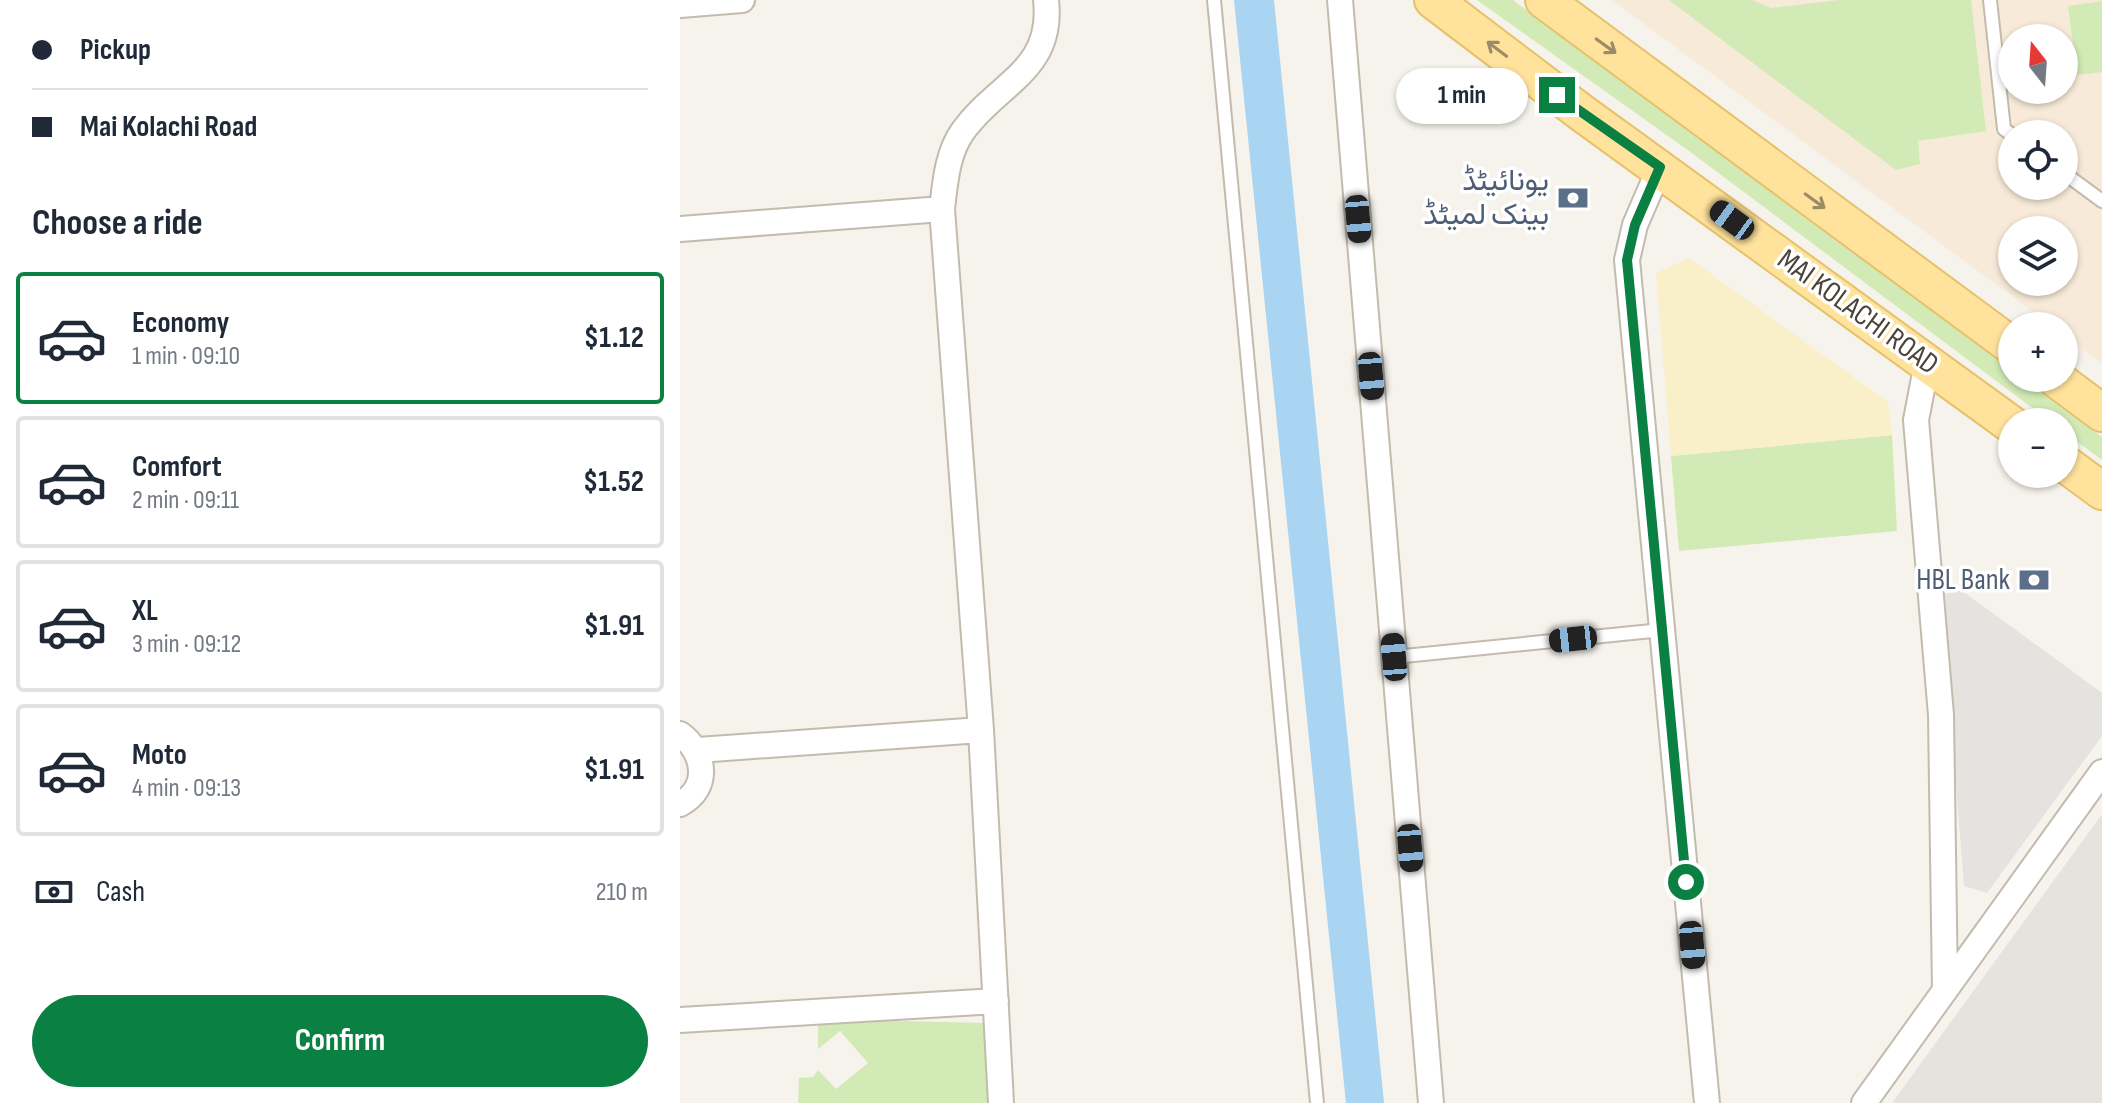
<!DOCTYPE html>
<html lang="en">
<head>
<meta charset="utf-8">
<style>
	:root { --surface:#fff; --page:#f6f6f7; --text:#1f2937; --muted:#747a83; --line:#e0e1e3; --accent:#0b8043 }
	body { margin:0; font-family:"Sofia Sans Condensed",Vazirmatn,sans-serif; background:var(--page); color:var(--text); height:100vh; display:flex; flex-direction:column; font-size:30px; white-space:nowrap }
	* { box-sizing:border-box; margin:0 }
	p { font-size:26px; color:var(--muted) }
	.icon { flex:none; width:44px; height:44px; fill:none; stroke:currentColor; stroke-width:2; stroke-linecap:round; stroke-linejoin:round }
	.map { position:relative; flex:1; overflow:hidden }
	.sheet { display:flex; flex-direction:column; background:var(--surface); width:680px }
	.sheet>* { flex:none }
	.hud { display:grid; align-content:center; height:176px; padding:0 32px; background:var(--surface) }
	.needle { width:52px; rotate:343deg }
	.tools { position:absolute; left:1318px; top:24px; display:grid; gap:16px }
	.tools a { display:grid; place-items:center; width:80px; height:80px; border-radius:50%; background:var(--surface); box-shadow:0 2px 6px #0004; font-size:40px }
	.end { position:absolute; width:36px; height:36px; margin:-18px; border:10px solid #0b8043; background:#fff; box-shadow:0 0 0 4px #fff }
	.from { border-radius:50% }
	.bubble { position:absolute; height:56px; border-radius:28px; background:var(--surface); box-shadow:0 2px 6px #0004; font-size:26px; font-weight:700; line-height:56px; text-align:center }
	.car { position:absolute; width:24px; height:48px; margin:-24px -12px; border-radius:10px; box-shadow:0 0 6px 2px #0007; background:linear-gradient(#222 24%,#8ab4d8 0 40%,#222 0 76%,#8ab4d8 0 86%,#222 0) }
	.hud b { display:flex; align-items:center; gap:28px; height:76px; font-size:30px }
	.hud b+b { border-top:2px solid var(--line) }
	.hud i { width:20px; height:20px; background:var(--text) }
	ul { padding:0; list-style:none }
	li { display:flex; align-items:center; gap:24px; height:132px; margin:0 16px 12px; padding:0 16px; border:4px solid var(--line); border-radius:8px }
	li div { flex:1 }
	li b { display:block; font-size:30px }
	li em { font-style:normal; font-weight:700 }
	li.active { border-color:var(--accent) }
	li>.icon { width:72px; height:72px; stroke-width:1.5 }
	h2 { padding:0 32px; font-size:36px; line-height:96px }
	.pay { display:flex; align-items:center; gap:20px; height:88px; padding:0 32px; font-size:30px }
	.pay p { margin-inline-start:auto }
	.cta { display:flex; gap:16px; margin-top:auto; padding:16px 32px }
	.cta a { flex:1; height:92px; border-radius:48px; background:var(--accent); color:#fff; font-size:32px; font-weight:700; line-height:92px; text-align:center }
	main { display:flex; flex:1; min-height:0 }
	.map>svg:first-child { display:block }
	.commercial { fill:#f7ead8; fill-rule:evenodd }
	.industrial { fill:#e6e2dd }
	.green { fill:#d2eab5 }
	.sand { fill:#f9efc9 }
	.parking { fill:#e5e3e0 }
	.water { fill:#a9d4f2 }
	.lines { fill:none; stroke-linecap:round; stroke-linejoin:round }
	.service-casing { stroke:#c2bbae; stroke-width:16 }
	.minor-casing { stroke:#c2bbae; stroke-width:28 }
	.primary-casing { stroke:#e6c16a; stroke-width:40 }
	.service { stroke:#fff; stroke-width:12 }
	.minor { stroke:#fff; stroke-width:24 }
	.primary { stroke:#ffe39c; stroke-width:36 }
	.oneway { stroke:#9c8c66 }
	.route { stroke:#0b8043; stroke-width:10 }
	.labels { text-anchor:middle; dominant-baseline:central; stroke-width:7; stroke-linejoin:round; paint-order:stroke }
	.service-label { font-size:30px; fill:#4e5e75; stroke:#fff; text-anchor:end }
	.street-label { font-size:30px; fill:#4b4439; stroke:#fff }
</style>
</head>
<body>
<main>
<section class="sheet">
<div class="hud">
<b><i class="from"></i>Pickup</b>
<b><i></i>Mai Kolachi Road</b>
</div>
<h2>Choose a ride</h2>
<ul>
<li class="active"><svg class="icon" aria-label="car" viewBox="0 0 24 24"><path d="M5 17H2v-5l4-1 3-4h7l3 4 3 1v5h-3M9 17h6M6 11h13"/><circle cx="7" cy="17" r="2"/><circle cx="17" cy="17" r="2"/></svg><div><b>Economy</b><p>1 min · 09:10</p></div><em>$1.12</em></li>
<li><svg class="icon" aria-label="car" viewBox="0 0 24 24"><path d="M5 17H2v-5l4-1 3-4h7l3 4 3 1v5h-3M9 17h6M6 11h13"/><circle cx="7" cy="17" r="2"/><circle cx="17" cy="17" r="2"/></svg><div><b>Comfort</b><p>2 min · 09:11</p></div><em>$1.52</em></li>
<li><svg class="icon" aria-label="car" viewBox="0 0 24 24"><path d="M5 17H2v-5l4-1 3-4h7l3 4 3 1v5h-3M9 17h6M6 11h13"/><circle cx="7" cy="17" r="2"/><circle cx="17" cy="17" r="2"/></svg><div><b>XL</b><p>3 min · 09:12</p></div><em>$1.91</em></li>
<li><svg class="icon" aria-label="car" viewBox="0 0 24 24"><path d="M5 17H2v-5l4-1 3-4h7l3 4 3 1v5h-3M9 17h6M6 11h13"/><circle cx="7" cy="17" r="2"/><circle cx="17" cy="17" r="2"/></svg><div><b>Moto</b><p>4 min · 09:13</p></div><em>$1.91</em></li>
</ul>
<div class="pay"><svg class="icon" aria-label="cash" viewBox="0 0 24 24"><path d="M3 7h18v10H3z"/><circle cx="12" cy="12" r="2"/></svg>Cash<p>210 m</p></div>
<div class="cta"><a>Confirm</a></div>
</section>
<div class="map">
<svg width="1422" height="1103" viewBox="0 0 1422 1103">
	<rect width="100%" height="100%" fill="#f6f3ec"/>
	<path class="commercial" d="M 932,0 L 1422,0 L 1422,363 L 1384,335 L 1384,326 L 1372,326 ZM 1332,38 L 1384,38 L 1384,90 L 1332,90 ZM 1332,134 L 1384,134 L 1384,186 L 1332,186 ZM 1332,230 L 1384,230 L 1384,282 L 1332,282 Z"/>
	<path class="industrial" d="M 1422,814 L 1422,1103 L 1212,1103 Z"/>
	<path class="green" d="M 797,0 L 833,0 L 1332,370 L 1332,378 L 1342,378 L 1422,437 L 1422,460 L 1384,432 L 1384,422 L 1371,422 L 1009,151 Z
		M 989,0 L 1072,0 L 1091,8 L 1159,0 L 1291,0 L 1306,131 L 1238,141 L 1240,164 L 1216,170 Z
		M 1422,1 L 1422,72 L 1397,75 L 1388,6 Z
		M 1212,435 L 1217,531 L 999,551 L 991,456 Z
		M 138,1019 L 305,1023 L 309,1103 L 118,1103 L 119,1078 L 133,1077 L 138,1070 L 156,1089 L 188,1063 L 160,1031 L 138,1049 Z"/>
	<path class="sand" d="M 1009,258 L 1208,402 L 1212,435 L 991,456 L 976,273 Z"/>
	<path class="parking" d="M 1281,590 L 1422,693 L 1422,736 L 1307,893 L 1284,886 L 1261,595 Z"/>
	<path class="water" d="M 554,0 L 594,0 L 704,1103 L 666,1103 Z"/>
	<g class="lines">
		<g class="service-casing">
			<path id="service" d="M 534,0 L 637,1103
				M 1310,0 L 1324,129 L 1332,135
				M 1384,173 L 1422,201
				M 714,657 L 982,630"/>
		</g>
		<g class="minor-casing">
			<path id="minor" d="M 660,0 L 751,1103
				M 0,5 L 62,0
				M 980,167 L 955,225 L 947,260 L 1027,1103
				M 0,229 L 262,209
				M 1247,363 L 1236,420 L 1261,715 L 1265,990
				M 0,734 C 25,752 31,788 0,804
				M 18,750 L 301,730
				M 0,1020 L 316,1001
				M 321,1103 L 301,730 L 262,209 C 265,184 267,153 283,131 C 317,83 374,71 366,0
				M 1184,1103 L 1422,772"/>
		</g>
		<g class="primary-casing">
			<path id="primary" d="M 753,0 L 902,113 L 1332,425
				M 864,0 L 1332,346
				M 1375,378 L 1422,413
				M 1384,463 L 1422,491"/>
		</g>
		<use href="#service" class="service"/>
		<use href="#minor" class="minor"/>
		<use href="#primary" class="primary"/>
	</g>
	<defs><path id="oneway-shaft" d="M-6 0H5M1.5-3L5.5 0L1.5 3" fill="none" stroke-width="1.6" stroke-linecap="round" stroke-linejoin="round" transform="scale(2)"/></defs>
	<g class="oneway">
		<use href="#oneway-shaft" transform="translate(926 46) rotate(36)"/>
		<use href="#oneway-shaft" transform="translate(817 49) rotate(-143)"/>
		<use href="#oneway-shaft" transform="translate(1135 201) rotate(36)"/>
	</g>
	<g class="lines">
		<path class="route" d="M 877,95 L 980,167 L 955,225 L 947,260 L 1006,882"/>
	</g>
	<defs>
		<g id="bank-bare" transform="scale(2.4)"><path d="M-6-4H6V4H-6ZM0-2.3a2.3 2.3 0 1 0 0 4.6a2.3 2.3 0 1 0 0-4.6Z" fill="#5c6f8a" stroke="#fff" stroke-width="2.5" paint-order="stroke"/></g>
	</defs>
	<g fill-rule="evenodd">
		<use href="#bank-bare" x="893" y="198"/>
		<use href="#bank-bare" x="1354" y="580"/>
	</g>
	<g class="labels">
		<g class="service-label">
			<text x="869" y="181">یونائیٹڈ<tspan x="869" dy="34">بینک لمیٹڈ</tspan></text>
			<text x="1330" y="580">HBL Bank</text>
		</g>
		<g class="street-label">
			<text transform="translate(1178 312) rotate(36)">MAI KOLACHI ROAD</text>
		</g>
	</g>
</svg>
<div class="tools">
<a><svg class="needle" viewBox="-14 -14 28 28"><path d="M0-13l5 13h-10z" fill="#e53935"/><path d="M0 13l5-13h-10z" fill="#747a83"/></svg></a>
<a><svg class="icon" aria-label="locate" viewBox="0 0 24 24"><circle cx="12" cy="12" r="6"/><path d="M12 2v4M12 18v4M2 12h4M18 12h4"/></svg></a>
<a><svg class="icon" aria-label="layers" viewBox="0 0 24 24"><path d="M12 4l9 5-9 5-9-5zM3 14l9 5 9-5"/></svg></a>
<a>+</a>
<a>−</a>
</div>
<i class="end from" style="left:1006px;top:882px"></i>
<i class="end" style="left:877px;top:95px"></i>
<div class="bubble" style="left:716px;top:68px;width:132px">1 min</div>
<i class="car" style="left:678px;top:219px;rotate:175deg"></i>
<i class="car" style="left:1052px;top:220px;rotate:306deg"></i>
<i class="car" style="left:691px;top:376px;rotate:175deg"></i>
<i class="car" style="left:893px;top:639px;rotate:264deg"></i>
<i class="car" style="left:714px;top:657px;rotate:355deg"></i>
<i class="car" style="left:730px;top:848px;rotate:175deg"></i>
<i class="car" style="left:1012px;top:945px;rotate:175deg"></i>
</div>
</main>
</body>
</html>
